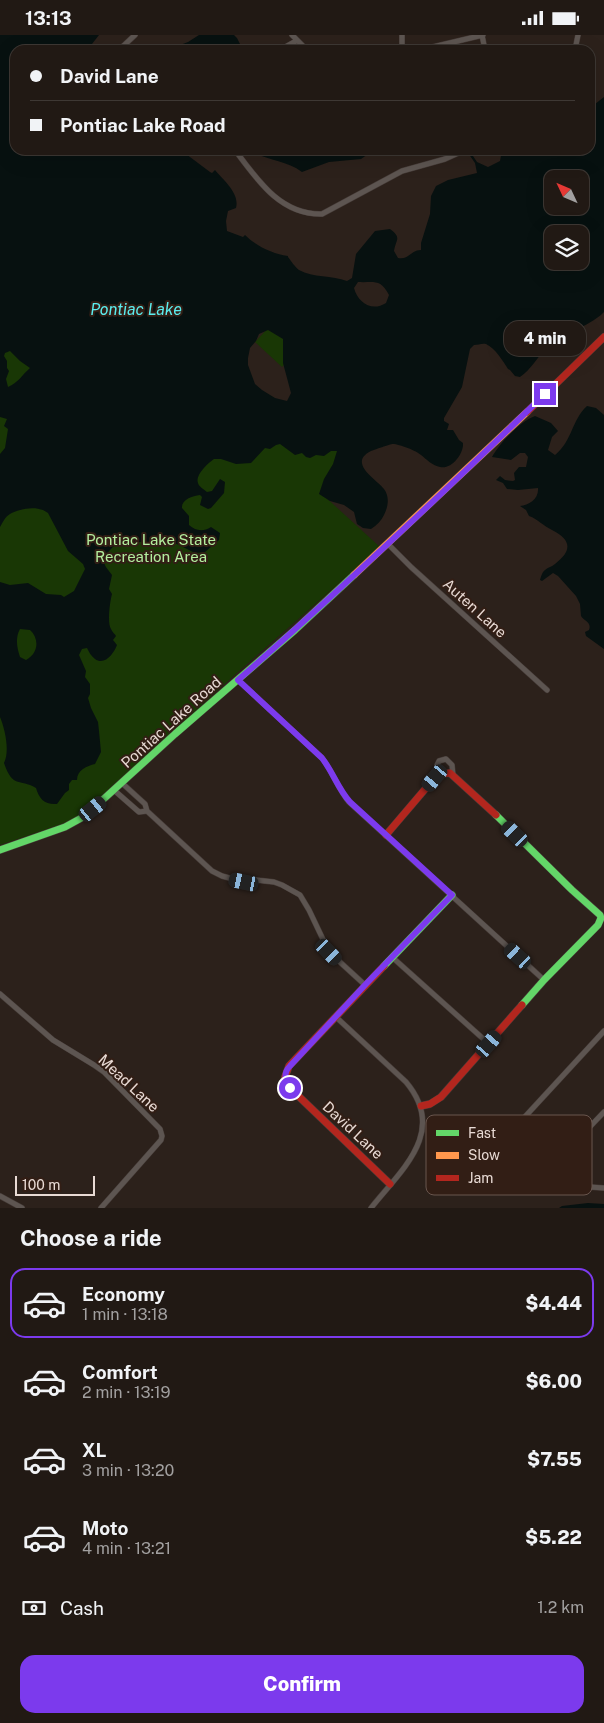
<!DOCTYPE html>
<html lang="en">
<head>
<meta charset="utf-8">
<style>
	:root { --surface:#211914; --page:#29221d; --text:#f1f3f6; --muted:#a2a0a0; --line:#3e3834; --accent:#7c3aed }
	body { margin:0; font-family:"Public Sans",sans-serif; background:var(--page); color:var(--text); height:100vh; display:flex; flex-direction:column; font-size:19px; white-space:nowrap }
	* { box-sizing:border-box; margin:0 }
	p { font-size:16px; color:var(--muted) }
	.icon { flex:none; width:28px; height:28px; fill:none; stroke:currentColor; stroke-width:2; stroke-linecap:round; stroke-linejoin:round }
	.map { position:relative; height:1173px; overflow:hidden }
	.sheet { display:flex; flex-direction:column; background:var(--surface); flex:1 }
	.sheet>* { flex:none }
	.guide { position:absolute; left:10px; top:10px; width:585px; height:110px; border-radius:15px; box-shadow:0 5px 20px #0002,0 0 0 1px var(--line); display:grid; align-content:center; height:110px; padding:0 20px; background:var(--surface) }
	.needle { width:32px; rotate:314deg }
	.tools { position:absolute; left:544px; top:135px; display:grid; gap:10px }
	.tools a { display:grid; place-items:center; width:45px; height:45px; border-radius:10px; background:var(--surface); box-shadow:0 5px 20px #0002,0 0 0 1px var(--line); font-size:25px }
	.scale { position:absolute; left:15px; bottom:12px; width:80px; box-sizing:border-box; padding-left:5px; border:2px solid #e8dad4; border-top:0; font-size:14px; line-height:18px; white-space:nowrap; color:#e8dad4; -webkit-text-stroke:4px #321e15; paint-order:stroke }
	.end { position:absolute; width:22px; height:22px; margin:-11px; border:6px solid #7c3aed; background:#fff; box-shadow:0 0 0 2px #fff }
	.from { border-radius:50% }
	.bubble { position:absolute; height:35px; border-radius:15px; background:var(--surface); box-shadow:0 5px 20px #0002,0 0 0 1px var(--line); font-size:16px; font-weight:800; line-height:35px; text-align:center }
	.car { position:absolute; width:15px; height:30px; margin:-15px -8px; border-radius:6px; box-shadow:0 0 4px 1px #0007; background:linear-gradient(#222 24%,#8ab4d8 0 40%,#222 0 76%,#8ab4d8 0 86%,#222 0) }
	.guide b { display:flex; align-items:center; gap:18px; height:48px; font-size:19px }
	.guide b+b { border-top:1px solid var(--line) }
	.guide i { width:12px; height:12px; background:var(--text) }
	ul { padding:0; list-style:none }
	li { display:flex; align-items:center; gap:15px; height:70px; margin:0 10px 8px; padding:0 10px; border:2px solid transparent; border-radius:15px }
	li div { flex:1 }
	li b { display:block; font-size:19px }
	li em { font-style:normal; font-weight:800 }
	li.active { border-color:var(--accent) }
	li>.icon { width:45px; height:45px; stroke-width:1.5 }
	h2 { padding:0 20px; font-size:22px; line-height:60px }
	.pay { display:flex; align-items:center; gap:12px; height:55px; padding:0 20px; font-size:19px }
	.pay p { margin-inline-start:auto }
	.cta { display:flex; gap:10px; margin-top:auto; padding:10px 20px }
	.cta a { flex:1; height:58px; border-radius:15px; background:var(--accent); color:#fff; font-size:20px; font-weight:800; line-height:58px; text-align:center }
	.status { display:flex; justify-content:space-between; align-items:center; height:35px; padding:0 25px; background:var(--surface); direction:ltr }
	.status svg { height:14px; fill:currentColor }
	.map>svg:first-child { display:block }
	.green { fill:#193705 }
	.water { fill:#071110; fill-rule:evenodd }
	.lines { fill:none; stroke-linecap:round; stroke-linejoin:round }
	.street-casing { stroke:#463c38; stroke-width:6 }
	.fast-casing { stroke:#463c38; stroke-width:8 }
	.slow-casing { stroke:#463c38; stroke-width:8 }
	.jam-casing { stroke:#463c38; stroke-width:8 }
	.street { stroke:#5d5551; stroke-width:5 }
	.fast { stroke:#63d668; stroke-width:7 }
	.slow { stroke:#ff974d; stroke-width:7 }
	.jam { stroke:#b3261e; stroke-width:7 }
	.route { stroke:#7c3aed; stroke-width:6 }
	.labels { text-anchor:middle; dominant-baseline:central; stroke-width:4; stroke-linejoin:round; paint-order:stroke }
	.park-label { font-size:15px; fill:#b3ee9e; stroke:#321e15 }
	.street-label { font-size:15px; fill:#e8dad4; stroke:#321e15 }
	.water-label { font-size:16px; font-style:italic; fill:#5bedee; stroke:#321e15 }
	.key { fill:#321e15; stroke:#69564e; stroke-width:1 }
	.key-label { font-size:14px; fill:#e8dad4 }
</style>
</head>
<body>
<div class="status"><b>13:13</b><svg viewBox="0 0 49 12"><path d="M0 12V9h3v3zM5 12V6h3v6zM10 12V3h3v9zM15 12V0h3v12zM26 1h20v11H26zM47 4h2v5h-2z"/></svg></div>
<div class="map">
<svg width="604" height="1173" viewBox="0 0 604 1173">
	<rect width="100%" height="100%" fill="#2c211b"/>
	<path class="green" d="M 0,80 L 15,115 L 159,298 L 292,373 L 351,426 L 322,459 L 380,512 L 238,637 L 82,779 L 65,788 L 0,810 Z
		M 270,291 L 297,316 L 282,332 L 255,307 Z"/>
	<path class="water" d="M 0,0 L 99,0 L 92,9 L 94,11 L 92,14 L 90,13 L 87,15 L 15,15 L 15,115 L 163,115 L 168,118 L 182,116 L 210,137 L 212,138 L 215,135 C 223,145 240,158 236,173 L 228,176 L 226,186 L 227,196 L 243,202 L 245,200 C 256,211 273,219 288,221 L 288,222 C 291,226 295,232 299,235 C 313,243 332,240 347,246 L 352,243 L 356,219 L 375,196 L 390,194 C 402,203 396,204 394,216 L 398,223 C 409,225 411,215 421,215 L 421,208 L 430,179 L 431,161 L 436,151 L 448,145 L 477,138 L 475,128 L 466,115 L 469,115 L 477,127 L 488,132 L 500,126 L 502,115 L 590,115 L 590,73 L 604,62 L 604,277 C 588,293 561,298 547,313 C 537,322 531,335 520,342 L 515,341 L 510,335 L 508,334 C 503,326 495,313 486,309 C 482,308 478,310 474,310 L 470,314 L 462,352 L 444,383 L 444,386 L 449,389 L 447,395 L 453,395 L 459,405 L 463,408 C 464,419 451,435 440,432 C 433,431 426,424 421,420 C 417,416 399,409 393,409 C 390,409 374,415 371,416 C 347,428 377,445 384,454 C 390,462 388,472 384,480 C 381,486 377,490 371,494 L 363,493 L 357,489 L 354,477 L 344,470 L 330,466 L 319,459 L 324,444 L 333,429 L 337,416 L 331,416 L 324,421 L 316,420 L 310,423 L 306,422 L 302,418 L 295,420 L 280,409 L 276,410 L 270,414 L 265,413 L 251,428 L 236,429 L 221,424 L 214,424 C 208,428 195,440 198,448 C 199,452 204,454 207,457 L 212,456 L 220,444 L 225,447 L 224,458 L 211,473 L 208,474 L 200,470 L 202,462 L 200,460 C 192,461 181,465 182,473 L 189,481 L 189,490 C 196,496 203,497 211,492 L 220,498 L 219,505 L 205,517 L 195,518 L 175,508 L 155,510 L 144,506 L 136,508 L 123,506 C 117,507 114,511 110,515 C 100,526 104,530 112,540 L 109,554 L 112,559 C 110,566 107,588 111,594 C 112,597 115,599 116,601 L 113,605 L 117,610 C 114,618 105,631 95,624 C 91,621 89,617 87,613 L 82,614 L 79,620 L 86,636 L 85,642 L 90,649 L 90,659 L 88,663 L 91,673 L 98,687 L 99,696 L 101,717 L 95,729 C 87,731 77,735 77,745 L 72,745 L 69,749 L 69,755 L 65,758 L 57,769 C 45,770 39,764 36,753 C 19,743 13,754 4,728 C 10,716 5,694 0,682 L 0,547 L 10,550 L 28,548 L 46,559 L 61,560 L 64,562 L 74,556 L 85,534 L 83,529 L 68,516 L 48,478 C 39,470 20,473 10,479 C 5,482 3,487 0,492 L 0,419 L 5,413 L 8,394 L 4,391 L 7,384 L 0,382 ZM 552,144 L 580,144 L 580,171 L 552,171 ZM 552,199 L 580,199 L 580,226 L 552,226 ZM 358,247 C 374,248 380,243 389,260 L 386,268 C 372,277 358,268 354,253 ZM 268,295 L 283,304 L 283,328 L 291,358 L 287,366 L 275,363 L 262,355 L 255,349 L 248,330 L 248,323 L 250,313 L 256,306 L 259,299 ZM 10,316 L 20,326 L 30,333 C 22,340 18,348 8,352 L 6,344 L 9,336 L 7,333 L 7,326 L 4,321 L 5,318 ZM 20,594 L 30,595 C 40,604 38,619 26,625 L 20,622 C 17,613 15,603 20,594 Z
		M 199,0 L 234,0 L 237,3 L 243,15 L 167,15 L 188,7 Z
		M 249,115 L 374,115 L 361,124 L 329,127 L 302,137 C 286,125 266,126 249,115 Z
		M 587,371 L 596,373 L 604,380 L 604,614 L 586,601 L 585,597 L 589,595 C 592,587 584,586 581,581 L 580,569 L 576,561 L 558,541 L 553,538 L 542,546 L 540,545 C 541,542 542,537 545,535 C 548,532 552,532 555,529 C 572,516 572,505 552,495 C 543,491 538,484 529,481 L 526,475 L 520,471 C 529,470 539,464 538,453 L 518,455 L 507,454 L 503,448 L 496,445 L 500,441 L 505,445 L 513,446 L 515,445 L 514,438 L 519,432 L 526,432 L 528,422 L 525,418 L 520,418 L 511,425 L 492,422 C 500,408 519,387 535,381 L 551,388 L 558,396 L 552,402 L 548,415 L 555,420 C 573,405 571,386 587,371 Z
		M 588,1168 L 604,1169 L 604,1173 L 559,1173 L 562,1171 Z"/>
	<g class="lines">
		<g class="street-casing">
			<path id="street" d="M 292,0 L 307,15
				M 402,0 L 402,15
				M 482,0 L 485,15
				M 119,15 L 135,0
				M 284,15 L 287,11 L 296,6
				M 420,15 L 483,0
				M 575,15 L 578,0
				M 235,115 C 258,146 281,180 322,179 L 402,136 L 445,124 L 465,115
				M 388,509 L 411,532 L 547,655
				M 238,645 L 322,723 C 333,737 338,754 349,767 L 544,945
				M 438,739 L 437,730 L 439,726 L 446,724 L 452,730 L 453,740
				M 123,749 L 145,769 L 147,776 L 212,836 L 222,841 L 244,847 L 256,845 L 274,847 L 282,850 L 300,860 L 309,875 L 329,917 L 365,950
				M 115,756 L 139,777 L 147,776
				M 392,922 L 489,1009
				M 0,959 L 53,1005 L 94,1030 L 104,1037 L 160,1094 L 162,1101 L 161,1105 L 101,1173
				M 336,982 L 406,1047 C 448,1097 401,1135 371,1173
				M 604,996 L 509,1099 L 505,1107 L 507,1128 L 510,1137 L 520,1147 L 604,1153
				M 582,1100 L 604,1077
				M 0,1161 L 22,1173"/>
		</g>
		<g class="fast-casing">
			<path id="fast" d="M 496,780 L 572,855 L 600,880 L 601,883 L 598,890 L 544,945 L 522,970
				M 0,815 L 65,792 L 85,781 L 175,699 L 295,595 L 354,540
				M 384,931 L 452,860"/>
		</g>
		<g class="slow-casing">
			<path id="slow" d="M 354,540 L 527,377"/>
		</g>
		<g class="jam-casing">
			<path id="jam" d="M 527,377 L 604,302
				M 386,800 L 438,739 L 450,738 L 496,780
				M 384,931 L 289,1031 L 285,1042 L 290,1053 L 390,1149
				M 421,1071 L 430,1069 L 441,1062 L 522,970"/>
		</g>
		<use href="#street" class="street"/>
		<use href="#fast" class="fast"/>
		<use href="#slow" class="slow"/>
		<use href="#jam" class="jam"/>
	</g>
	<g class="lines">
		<path class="route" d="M 290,1053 C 285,1045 283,1038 290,1031 L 365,950 L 452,860 L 350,767 C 338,754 333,737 322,723 L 238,645 C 343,553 445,456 545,359"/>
	</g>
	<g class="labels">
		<g class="park-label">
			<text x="151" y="504">Pontiac Lake State<tspan x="151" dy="17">Recreation Area</tspan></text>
		</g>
		<g class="street-label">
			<text transform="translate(475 573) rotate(42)">Auten Lane</text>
			<text transform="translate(171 687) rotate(-42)">Pontiac Lake Road</text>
			<text transform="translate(129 1048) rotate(43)">Mead Lane</text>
			<text transform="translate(353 1095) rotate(43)">David Lane</text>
		</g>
		<g class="water-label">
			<text x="136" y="274">Pontiac Lake</text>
		</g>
	</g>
	<rect x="426" y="1080" width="166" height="80" rx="8" class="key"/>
	<rect x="436" y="1095" width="23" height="6" fill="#63d668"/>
	<rect x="436" y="1117" width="23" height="7" fill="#ff974d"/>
	<rect x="436" y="1140" width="23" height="6" fill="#b3261e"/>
	<g class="key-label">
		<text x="468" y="1103">Fast</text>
		<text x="468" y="1125">Slow</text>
		<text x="468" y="1148">Jam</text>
	</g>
</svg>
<div class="tools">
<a><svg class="needle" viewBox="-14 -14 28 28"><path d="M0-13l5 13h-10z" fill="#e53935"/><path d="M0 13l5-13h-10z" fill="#a2a0a0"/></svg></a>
<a><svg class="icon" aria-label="layers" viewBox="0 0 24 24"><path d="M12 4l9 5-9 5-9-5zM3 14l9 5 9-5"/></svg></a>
</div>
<div class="scale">100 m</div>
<i class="end from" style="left:290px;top:1053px"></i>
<i class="end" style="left:545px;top:359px"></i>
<div class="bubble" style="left:504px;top:286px;width:82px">4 min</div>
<i class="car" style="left:435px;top:743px;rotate:220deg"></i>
<i class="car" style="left:93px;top:774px;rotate:51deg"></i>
<i class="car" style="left:515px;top:799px;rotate:314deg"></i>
<i class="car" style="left:244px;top:847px;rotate:282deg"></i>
<i class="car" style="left:329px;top:917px;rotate:136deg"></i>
<i class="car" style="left:518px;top:921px;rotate:312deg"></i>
<i class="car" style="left:489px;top:1009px;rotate:41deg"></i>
<div class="guide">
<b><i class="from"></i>David Lane</b>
<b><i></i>Pontiac Lake Road</b>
</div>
</div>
<section class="sheet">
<h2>Choose a ride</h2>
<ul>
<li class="active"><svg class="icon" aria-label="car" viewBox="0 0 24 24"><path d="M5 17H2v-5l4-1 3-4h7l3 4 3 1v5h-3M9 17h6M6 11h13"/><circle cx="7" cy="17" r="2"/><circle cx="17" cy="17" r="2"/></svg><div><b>Economy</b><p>1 min · 13:18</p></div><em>$4.44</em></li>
<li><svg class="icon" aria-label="car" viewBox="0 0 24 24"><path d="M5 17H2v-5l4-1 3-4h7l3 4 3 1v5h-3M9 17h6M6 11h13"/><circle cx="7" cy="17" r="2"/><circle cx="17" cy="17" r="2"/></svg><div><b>Comfort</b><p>2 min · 13:19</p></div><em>$6.00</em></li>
<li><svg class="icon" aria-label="car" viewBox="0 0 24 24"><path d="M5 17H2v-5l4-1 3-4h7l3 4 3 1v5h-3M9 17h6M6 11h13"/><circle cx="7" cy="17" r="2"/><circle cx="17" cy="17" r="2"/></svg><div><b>XL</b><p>3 min · 13:20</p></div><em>$7.55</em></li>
<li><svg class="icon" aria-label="car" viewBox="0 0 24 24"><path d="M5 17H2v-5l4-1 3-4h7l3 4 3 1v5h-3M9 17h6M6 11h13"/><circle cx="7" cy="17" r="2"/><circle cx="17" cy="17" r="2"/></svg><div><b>Moto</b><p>4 min · 13:21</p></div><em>$5.22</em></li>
</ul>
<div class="pay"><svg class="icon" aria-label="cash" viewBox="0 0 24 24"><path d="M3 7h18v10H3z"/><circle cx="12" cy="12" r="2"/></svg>Cash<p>1.2 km</p></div>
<div class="cta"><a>Confirm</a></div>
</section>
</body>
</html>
